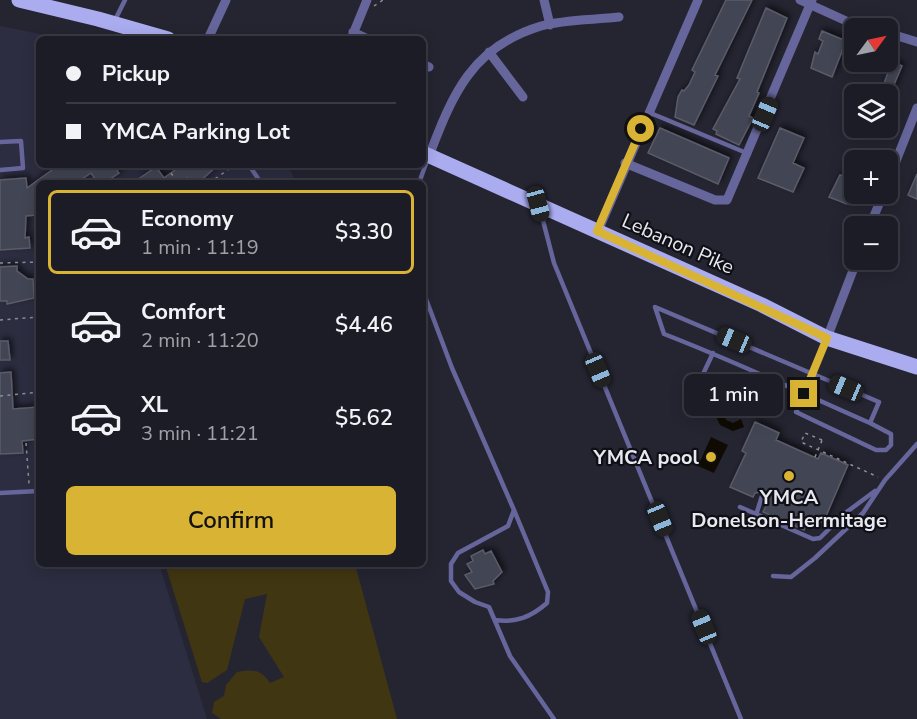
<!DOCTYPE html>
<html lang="en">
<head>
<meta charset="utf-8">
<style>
	:root { --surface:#1c1c26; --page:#292932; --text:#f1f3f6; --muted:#a0a1a7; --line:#3a3a43; --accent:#d9b334 }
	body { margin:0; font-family:"Nunito Sans",sans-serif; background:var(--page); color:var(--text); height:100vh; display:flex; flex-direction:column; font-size:22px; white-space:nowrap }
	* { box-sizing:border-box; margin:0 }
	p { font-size:20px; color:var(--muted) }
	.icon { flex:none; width:33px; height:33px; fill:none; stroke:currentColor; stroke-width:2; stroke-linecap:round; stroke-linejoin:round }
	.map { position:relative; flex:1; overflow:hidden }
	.details { position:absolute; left:36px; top:180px; width:390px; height:387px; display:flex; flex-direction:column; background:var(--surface); border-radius:9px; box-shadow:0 3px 15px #0003,0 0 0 2px var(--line) }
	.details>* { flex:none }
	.banner { position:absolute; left:36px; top:36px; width:390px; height:132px; border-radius:9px; box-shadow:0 3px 15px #0003,0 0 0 2px var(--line); display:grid; align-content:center; height:132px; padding:0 30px; background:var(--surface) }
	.needle { width:39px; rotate:57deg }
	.fabs { position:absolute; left:844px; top:18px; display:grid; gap:12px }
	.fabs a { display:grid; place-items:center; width:54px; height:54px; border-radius:9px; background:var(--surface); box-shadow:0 3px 15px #0003,0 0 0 2px var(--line); font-size:30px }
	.end { position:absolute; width:27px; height:27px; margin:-14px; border:8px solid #d9b334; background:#111; box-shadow:0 0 0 3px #111 }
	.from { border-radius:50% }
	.bubble { position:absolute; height:42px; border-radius:9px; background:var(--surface); box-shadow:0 3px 15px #0003,0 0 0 2px var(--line); font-size:20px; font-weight:600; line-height:42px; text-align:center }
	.car { position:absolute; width:18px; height:36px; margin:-18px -9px; border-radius:8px; box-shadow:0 0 4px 2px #0007; background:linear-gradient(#222 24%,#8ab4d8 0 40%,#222 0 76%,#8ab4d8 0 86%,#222 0) }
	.banner b { display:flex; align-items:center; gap:21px; height:57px; font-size:22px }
	.banner b+b { border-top:2px solid var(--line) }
	.banner i { width:15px; height:15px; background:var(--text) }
	ul { padding:10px 0 0; list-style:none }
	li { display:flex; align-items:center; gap:18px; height:84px; margin:0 12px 9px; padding:0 18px; border:3px solid transparent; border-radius:9px }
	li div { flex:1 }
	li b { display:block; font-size:22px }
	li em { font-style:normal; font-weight:600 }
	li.on { border-color:var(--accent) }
	li>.icon { width:54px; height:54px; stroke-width:1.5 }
	.primary-button { display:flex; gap:12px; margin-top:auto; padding:12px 30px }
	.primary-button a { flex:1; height:69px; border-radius:9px; background:var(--accent); color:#111; font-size:24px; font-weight:600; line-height:69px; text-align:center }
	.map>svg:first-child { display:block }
	.built { fill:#2c2d40 }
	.green { fill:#413612 }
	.water { fill:#0f0b02 }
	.building { fill:#434452; stroke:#5a5b69; stroke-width:1.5; filter:url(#shadow) }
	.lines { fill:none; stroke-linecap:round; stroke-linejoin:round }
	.path { stroke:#8d8e98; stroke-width:1.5; stroke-dasharray:3 4.5; stroke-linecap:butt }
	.service { stroke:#66669c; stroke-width:4.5 }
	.minor { stroke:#66669c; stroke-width:9 }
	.primary { stroke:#aaacef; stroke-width:15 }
	.route { stroke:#d9b334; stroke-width:8 }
	.poi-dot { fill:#d9b334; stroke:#0f0f15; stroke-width:2 }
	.labels { text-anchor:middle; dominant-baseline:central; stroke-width:4.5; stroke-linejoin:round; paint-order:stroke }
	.street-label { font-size:20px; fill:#e7e8f0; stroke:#0f0f15 }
	.poi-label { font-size:20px; font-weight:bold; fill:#e7e8f0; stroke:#0f0f15; text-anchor:end }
</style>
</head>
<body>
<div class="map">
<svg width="917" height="719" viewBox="0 0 917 719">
	<defs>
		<filter id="shadow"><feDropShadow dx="3" dy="-3" stdDeviation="3" flood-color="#0009"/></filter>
	</defs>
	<rect width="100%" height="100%" fill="#252532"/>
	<path class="built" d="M 0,26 L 65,39 L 39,39 L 39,165 L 288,165 L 296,183 L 39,183 L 39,564 L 159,564 L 207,719 L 0,719 Z"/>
	<path class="green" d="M 165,564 L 355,564 L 397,719 L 221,719 L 212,713 L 214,702 L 224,696 L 226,685 L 237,672 C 252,669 261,669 270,683 L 284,677 L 259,637 L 267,594 L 245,599 L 227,670 L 207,683 L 202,682 Z"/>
	<path class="water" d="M 723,411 L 726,420 L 733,423 L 741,419 L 744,427 L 733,431 L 720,425 L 715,414 Z
		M 711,437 L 728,445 L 714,473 L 698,466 Z"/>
	<path class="building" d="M 726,0 L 752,0 L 715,75 L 718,76 L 694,125 L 675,117 L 678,97 L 682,90 L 684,91 L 689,85 L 695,72 L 692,70 Z
		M 766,8 L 787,18 L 757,92 L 759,93 L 749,116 L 753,118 L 739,145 L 716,134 L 717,131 L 713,129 L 740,79 L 737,78 Z
		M 822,31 L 846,41 L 832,77 L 811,68 L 815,52 L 818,54 L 823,41 L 819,39 Z
		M 892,62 L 902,66 L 890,94 L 880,94 Z
		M 660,128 L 729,158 L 718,184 L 648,153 Z
		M 780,128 L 804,138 L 793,163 L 804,168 L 793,192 L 758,178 Z
		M 59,165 L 113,165 L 119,173 L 104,183 L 98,183 L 91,173 L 76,183 L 39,183 L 39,207 L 35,208 L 35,215 L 26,216 L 25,238 L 29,237 L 30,248 L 0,250 L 0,180 L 26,178 L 27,188 Z
		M 182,165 L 218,165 L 198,183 L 196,180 L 190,183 L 187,178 L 179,183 L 144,183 L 140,178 L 156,167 L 164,178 Z
		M 917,174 L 917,199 L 908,195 Z
		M 840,175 L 855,180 L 847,204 L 829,197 Z
		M 17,266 L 17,271 L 28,279 L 33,279 L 34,298 L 7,304 L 7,301 L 0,301 L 0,267 Z
		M 0,341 L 8,341 L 10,360 L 0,360 Z
		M 11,372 L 13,409 L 39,407 L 39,439 L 22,441 L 23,453 L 0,454 L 0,373 Z
		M 755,422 L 779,433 L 776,440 L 818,459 L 821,453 L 848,465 L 823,523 L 809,517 L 804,530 L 763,512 L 769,500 L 764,492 L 755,493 L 753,497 L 730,487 L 746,453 L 742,451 Z
		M 483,550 L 485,554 L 491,551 L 502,572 L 493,581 L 494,584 L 475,589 L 465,575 L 472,572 L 467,564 L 473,561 L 471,556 Z"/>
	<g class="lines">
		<path class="path" d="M 374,6 L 383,0
			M 171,173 L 178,183
			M 110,181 L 111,183
			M 209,183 L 235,165
			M 37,210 L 39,213
			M 0,263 L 39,262
			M 0,320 L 39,317
			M 39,378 L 39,388
			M 0,396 L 39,392
			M 822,440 L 805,433 L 801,442 L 878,477
			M 26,443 L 29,484
			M 815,457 L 823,438"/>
		<path class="service" d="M 115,20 L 125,0
			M 648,112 L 749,154
			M 0,142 L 21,141 L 23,168 L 0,170
			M 249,165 L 261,183
			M 419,183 L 428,158
			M 540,209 L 554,263 L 741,719
			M 423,291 L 452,368 L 514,510 L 508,526 L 458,553 L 451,564 L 451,581 L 459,592 L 475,602 L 489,607 L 510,656 L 554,719
			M 826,341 C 818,365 806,388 796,412 L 876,450 L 886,450 L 891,445 L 891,434 L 870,423 L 879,402 L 655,307 L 664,334 C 734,361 802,393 870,423
			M 704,372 L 713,353
			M 0,493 L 39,491
			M 740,507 L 813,539 L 820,538 L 844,514 L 875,491
			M 756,515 L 762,496
			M 773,576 L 791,577 L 815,558 L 863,513 L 885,480 L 917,444
			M 495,620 C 516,623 531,617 547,603 L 548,592 L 514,510"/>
		<path class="minor" d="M 544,0 L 550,25
			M 800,0 L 855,25 L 871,28
			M 353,32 L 368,39
			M 888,33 L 917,42
			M 208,39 L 226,0
			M 351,39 L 367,0
			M 489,52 L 523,97
			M 423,64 L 429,67
			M 429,156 C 453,93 472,47 541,26 C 565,19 594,20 619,17
			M 625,163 L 715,200 L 727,200 L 812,0
			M 888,181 L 917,108
			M 870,226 L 883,194
			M 598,231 L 698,0
			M 827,338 L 857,260"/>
		<path class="primary" d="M 19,0 L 98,19 L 168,39
			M 423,153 L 762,305 L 827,338 L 917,367"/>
	</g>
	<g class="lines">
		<path class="route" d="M 641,129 L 597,231 L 827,338 L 804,394"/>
	</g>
	<g class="poi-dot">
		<circle cx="711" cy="457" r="6"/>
		<circle cx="789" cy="476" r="6"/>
	</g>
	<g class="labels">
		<g class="street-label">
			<text transform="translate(678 244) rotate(24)">Lebanon Pike</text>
		</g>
		<g class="poi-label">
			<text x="699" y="457">YMCA pool</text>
			<text x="789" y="497" text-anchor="middle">YMCA<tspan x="789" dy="23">Donelson-Hermitage</tspan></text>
		</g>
	</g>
</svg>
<div class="fabs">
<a><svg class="needle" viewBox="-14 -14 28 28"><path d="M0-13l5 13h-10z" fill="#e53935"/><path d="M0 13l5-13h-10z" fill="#a0a1a7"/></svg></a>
<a><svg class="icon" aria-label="layers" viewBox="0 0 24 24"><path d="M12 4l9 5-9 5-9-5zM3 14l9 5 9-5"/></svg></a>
<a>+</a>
<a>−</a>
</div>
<i class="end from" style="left:641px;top:129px"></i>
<i class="end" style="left:804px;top:394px"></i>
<div class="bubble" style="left:684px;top:374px;width:99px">1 min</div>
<i class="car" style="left:765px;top:114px;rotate:23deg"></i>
<i class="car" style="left:538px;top:204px;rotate:165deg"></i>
<i class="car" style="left:734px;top:340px;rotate:293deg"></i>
<i class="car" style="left:598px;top:370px;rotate:157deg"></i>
<i class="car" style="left:846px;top:388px;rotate:293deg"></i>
<i class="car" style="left:660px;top:519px;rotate:158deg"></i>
<i class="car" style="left:704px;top:627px;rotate:338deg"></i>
<div class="banner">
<b><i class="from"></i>Pickup</b>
<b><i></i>YMCA Parking Lot</b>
</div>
<section class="details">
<ul>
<li class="on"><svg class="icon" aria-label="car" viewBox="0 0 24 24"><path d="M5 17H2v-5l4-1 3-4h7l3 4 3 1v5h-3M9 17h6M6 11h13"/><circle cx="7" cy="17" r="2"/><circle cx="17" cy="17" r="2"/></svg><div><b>Economy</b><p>1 min · 11:19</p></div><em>$3.30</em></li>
<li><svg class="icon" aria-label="car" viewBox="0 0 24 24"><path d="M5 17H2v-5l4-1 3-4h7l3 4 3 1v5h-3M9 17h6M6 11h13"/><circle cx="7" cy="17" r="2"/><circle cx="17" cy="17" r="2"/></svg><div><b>Comfort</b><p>2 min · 11:20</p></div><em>$4.46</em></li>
<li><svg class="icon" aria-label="car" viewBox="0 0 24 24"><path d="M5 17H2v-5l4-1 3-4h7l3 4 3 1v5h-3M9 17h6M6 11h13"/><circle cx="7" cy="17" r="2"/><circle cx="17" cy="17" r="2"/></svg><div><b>XL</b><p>3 min · 11:21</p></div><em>$5.62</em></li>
</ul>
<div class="primary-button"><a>Confirm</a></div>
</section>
</div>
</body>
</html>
